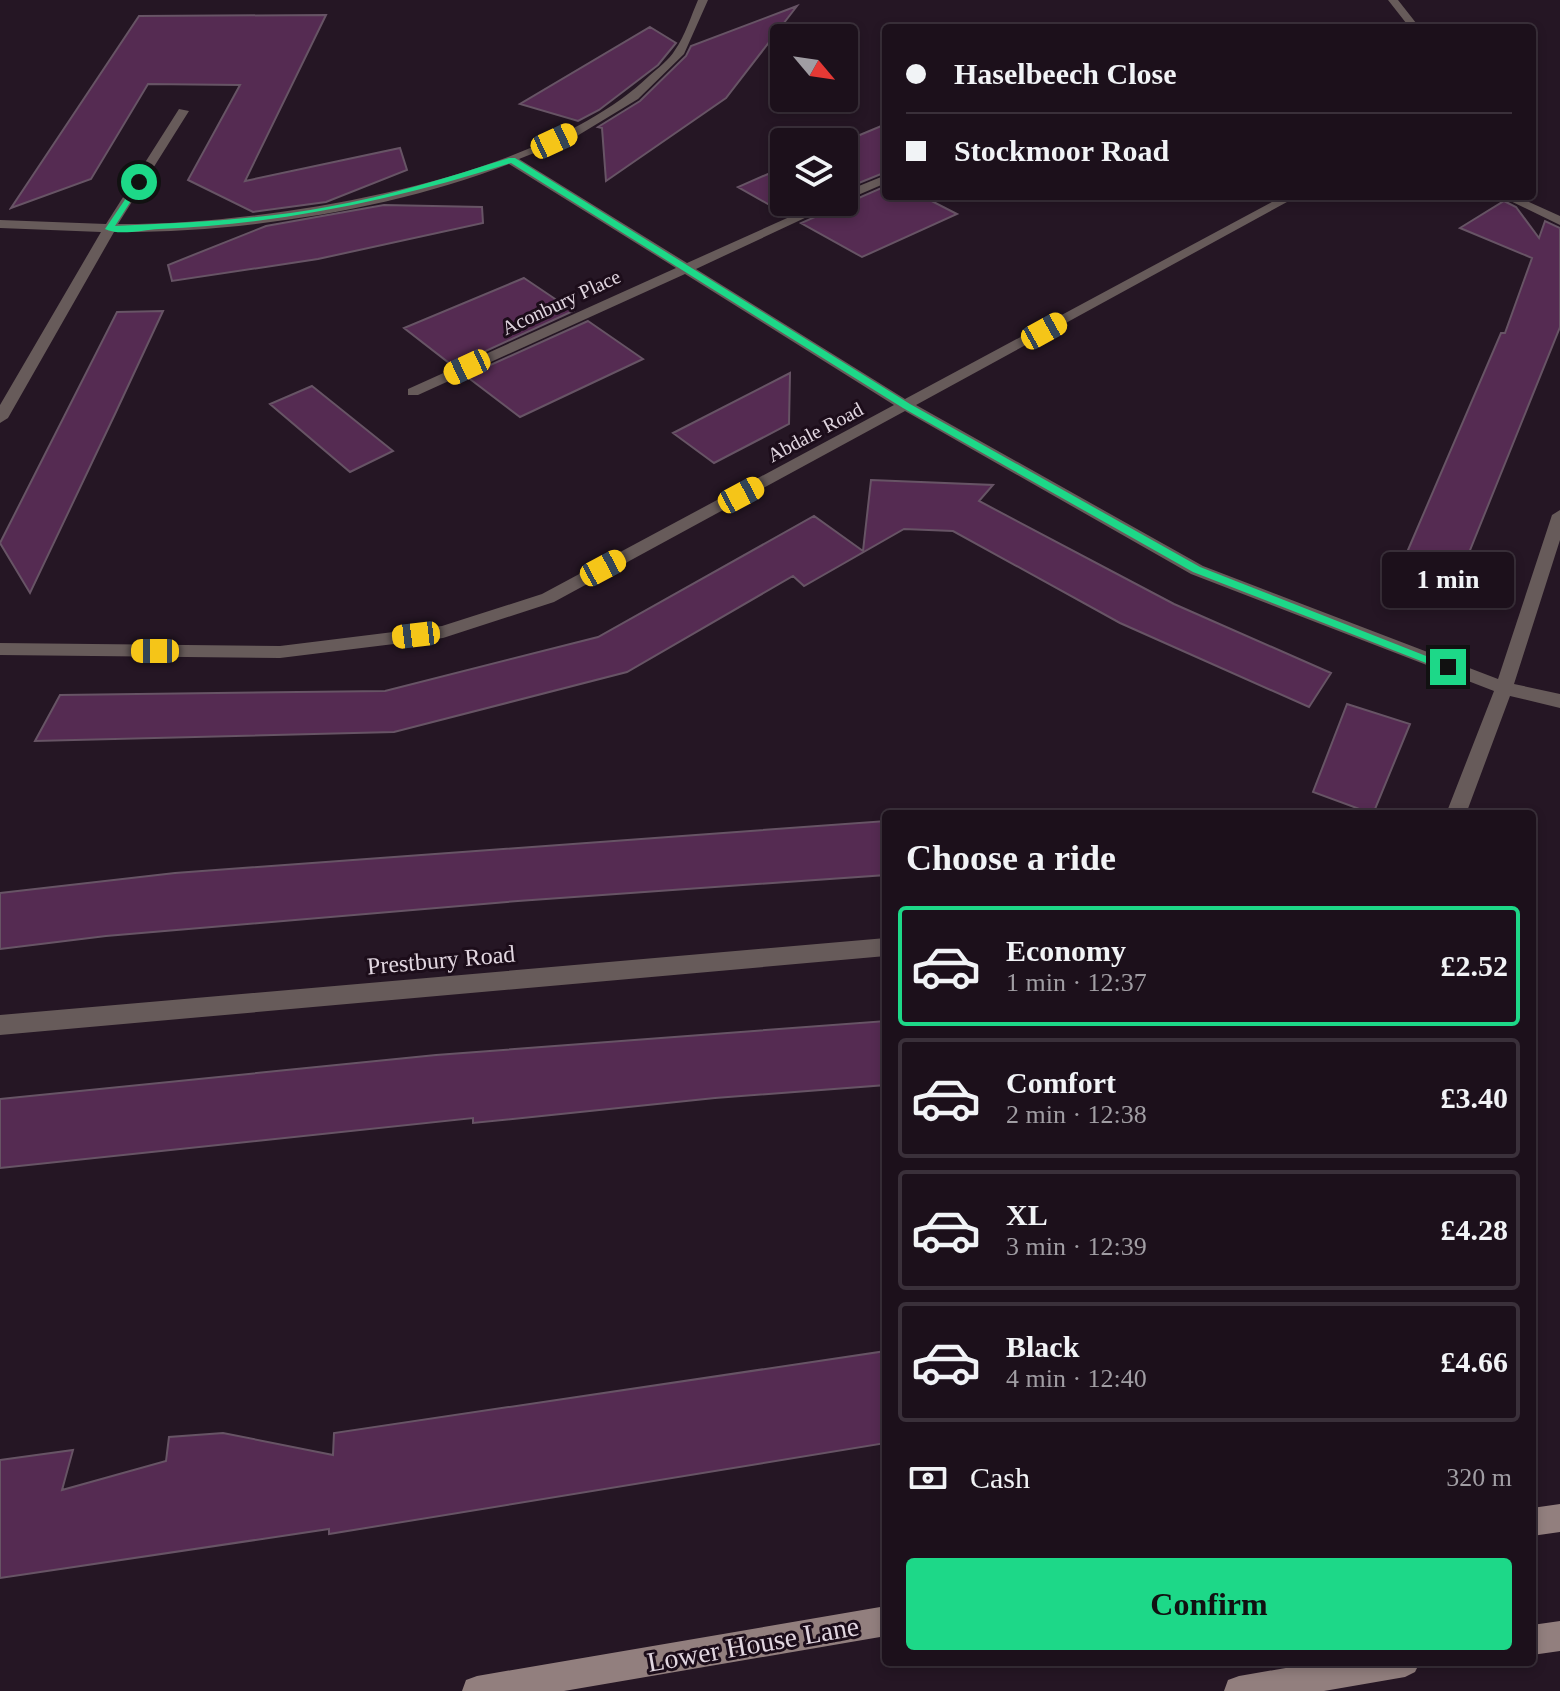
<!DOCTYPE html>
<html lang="en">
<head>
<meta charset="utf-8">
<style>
	:root { --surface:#1c101b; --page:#291e28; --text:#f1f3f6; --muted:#a09da3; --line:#3a303a; --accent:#1dd888 }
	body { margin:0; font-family:"Times New Roman",serif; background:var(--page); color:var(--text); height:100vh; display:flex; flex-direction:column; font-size:30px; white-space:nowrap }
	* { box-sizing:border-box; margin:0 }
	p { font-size:26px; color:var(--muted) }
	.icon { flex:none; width:44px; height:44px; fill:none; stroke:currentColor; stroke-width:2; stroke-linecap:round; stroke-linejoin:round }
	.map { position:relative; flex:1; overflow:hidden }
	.side { position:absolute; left:882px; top:810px; width:654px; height:856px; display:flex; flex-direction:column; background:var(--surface); border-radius:8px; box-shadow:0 4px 12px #0003,0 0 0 2px var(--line) }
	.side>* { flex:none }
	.hud { position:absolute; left:882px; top:24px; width:654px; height:176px; border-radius:8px; box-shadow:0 4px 12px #0003,0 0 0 2px var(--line); display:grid; align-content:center; height:176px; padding:0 24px; background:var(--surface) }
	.needle { width:52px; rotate:119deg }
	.fabs { position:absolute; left:770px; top:24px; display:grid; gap:16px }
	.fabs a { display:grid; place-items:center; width:88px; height:88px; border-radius:8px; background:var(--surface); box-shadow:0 4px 12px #0003,0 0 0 2px var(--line); font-size:40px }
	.end { position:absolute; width:36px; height:36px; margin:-18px; border:10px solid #1dd888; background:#111; box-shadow:0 0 0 4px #111 }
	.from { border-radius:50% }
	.bubble { position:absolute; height:56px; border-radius:8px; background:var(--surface); box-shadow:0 4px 12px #0003,0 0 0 2px var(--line); font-size:26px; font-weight:700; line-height:56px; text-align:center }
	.car { position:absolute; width:24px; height:48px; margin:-24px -12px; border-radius:10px; box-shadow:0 0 6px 2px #0007; background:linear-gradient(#f5c518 24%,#345 0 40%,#f5c518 0 76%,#345 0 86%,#f5c518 0) }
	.hud b { display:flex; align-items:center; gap:28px; height:76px; font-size:30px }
	.hud b+b { border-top:2px solid var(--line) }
	.hud i { width:20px; height:20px; background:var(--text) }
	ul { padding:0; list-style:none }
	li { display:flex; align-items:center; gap:24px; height:120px; margin:0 16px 12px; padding:0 8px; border:4px solid var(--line); border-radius:8px }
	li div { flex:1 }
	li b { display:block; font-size:30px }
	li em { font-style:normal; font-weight:700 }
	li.selected { border-color:var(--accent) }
	li>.icon { width:72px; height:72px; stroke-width:1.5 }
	h2 { padding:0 24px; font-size:36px; line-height:96px }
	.pay { display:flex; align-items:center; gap:20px; height:88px; padding:0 24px; font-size:30px }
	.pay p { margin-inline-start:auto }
	.cta { display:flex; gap:16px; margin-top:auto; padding:16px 24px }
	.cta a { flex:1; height:92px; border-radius:8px; background:var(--accent); color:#111; font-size:32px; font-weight:700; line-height:92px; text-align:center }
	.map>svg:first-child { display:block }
	.building { fill:#552b52; stroke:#675465; stroke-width:2 }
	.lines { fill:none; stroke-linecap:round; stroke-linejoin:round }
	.street { fill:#675b5a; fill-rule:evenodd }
	.secondary { fill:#927f7e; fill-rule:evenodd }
	.route { fill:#1dd888 }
	.labels { text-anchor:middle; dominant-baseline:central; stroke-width:6; stroke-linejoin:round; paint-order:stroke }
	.far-street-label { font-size:20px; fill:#e1d6e0; stroke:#1c0d1a }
	.street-label { font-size:24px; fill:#e1d6e0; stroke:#1c0d1a }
	.near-street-label { font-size:28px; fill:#e1d6e0; stroke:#1c0d1a }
</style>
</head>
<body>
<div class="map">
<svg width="1560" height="1691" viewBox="0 0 1560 1691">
	<rect width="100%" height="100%" fill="#251624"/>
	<path class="building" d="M 797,6 L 726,98 L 606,181 L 602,128 L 598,127 L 640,101 L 686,56 L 691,46 Z
		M 326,15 L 245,181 L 400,148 L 407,170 L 326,202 L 253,212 L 188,180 L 240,85 L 148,84 L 91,179 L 11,208 L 139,16 Z
		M 650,27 L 676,43 L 658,65 L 599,110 L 578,121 L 520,104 Z
		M 886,124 L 886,172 L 844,189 L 843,142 Z
		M 784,167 L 784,202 L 816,202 L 787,215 L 738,187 Z
		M 886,186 L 886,196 L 922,196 L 957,214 L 862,257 L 801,223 Z
		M 1504,201 L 1516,207 L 1539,238 L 1545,221 L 1560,228 L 1560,327 L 1460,575 L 1405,557 L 1501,333 L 1505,333 L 1532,258 L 1460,228 Z
		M 384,205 L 482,207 L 483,223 L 318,259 L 172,281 L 168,265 L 266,226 Z
		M 524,278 L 573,311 L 453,366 L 404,328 Z
		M 163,311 L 115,414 L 30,593 L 0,543 L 117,312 Z
		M 588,321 L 643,359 L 520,417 L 466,376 Z
		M 790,373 L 789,424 L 714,463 L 673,433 Z
		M 312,386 L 393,451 L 350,472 L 270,404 Z
		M 871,480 L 993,485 L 979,501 L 1174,604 L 1331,673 L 1309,707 L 1120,623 L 953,531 L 904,529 L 804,586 L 793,576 L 627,672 L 394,732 L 35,741 L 60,695 L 385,691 L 598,637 L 814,516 L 863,551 Z
		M 1347,704 L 1410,724 L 1373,814 L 1313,792 Z
		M 886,821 L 886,875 L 518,901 L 106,936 L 0,949 L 0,893 L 175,873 Z
		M 886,1021 L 886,1085 L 715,1098 L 473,1123 L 473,1118 L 0,1168 L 0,1099 L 436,1055 Z
		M 886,1351 L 886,1443 L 329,1534 L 329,1529 L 0,1578 L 0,1460 L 73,1450 L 62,1490 L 166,1461 L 169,1437 L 223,1433 L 333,1455 L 334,1433 Z"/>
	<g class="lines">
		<path class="street" d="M 698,0 L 708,0 L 684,54 L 638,99 L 577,136 L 519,159 L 687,263 L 823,202 L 839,202 L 696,269 L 905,399 L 1283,196 L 1298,196 L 916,405 L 1203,566 L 1498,679 L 1552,515 L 1560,510 L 1560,540 L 1514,684 L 1560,694 L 1560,708 L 1510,696 L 1466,814 L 1446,814 L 1494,691 L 1191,574 L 905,411 L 554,602 L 443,638 L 280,658 L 0,655 L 0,643 L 280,646 L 442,626 L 542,594 L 894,405 L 685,274 L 418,395 L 408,395 L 408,389 L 676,268 L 509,164 C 391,210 240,233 114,232 L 8,418 L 0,423 L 0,405 L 101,232 L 0,228 L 0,220 L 106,224 L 179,109 L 189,111 L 118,224 C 267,225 540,181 649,76 C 658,68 669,60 675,50 C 685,36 691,16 698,0 Z
			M 1388,0 L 1398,0 L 1420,28 L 1410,28 Z
			M 886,175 L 886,183 L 844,201 L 844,192 Z
			M 1500,196 L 1516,196 L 1560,216 L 1560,225 Z
			M 886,938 L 886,956 L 0,1035 L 0,1015 Z"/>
		<path class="secondary" d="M 1560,1504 L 1560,1532 L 1532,1536 L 1532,1508 Z
			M 886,1606 L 886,1636 L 564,1691 L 462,1691 L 466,1680 L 477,1676 Z
			M 1560,1621 L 1560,1651 L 1532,1655 L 1532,1625 Z
			M 1320,1662 L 1420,1662 L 1415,1672 L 1405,1677 L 1324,1691 L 1224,1691 L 1228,1680 L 1239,1676 Z"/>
	</g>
	<path class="route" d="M 509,158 L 515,158 L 910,404 L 1200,567 L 1454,667 L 1444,670 L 1193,572 L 903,408 L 511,163 C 396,200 280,224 159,229 C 143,230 118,236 105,229 L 139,179 L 143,182 L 115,226 C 186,223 257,220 327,207 C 389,196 449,177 509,158 Z"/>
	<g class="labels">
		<g class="far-street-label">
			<text transform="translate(561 302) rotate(-25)">Aconbury Place</text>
			<text transform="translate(815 432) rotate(-28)">Abdale Road</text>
		</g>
		<g class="street-label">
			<text transform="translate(441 960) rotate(-5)">Prestbury Road</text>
		</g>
		<g class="near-street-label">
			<text transform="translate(753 1644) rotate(-10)">Lower House Lane</text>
		</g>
	</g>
</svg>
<div class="fabs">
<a><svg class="needle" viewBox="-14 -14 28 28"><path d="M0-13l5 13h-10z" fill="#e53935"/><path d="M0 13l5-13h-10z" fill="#a09da3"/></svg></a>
<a><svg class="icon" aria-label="layers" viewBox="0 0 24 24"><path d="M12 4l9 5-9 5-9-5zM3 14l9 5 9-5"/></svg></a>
</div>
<i class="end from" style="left:139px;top:182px"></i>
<i class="end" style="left:1448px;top:667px"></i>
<div class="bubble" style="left:1382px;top:552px;width:132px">1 min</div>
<i class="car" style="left:554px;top:141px;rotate:65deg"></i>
<i class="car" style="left:1044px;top:331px;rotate:61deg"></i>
<i class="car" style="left:467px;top:367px;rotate:245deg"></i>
<i class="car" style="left:741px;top:495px;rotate:62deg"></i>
<i class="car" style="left:603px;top:568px;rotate:62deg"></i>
<i class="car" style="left:416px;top:635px;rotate:263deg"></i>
<i class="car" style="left:155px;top:651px;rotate:270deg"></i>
<div class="hud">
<b><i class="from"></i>Haselbeech Close</b>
<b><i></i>Stockmoor Road</b>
</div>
<section class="side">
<h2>Choose a ride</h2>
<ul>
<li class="selected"><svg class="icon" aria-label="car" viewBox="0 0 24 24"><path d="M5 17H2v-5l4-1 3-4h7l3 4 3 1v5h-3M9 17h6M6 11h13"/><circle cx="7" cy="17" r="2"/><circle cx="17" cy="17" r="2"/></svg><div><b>Economy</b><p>1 min · 12:37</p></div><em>£2.52</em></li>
<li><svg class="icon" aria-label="car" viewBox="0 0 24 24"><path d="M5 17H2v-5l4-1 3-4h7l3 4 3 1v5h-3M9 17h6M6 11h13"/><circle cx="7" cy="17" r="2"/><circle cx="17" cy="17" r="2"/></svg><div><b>Comfort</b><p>2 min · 12:38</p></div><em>£3.40</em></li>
<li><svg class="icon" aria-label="car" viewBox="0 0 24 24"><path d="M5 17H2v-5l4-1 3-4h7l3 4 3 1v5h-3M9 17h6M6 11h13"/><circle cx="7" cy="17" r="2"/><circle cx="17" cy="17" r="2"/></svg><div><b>XL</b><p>3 min · 12:39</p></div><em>£4.28</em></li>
<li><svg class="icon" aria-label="car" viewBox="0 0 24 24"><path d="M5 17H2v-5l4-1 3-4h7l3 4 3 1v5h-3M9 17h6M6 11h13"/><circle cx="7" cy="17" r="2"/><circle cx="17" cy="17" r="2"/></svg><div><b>Black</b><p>4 min · 12:40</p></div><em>£4.66</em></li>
</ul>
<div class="pay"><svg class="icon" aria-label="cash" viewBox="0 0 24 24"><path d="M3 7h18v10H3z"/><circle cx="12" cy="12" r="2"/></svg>Cash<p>320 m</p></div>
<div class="cta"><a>Confirm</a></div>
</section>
</div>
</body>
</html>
